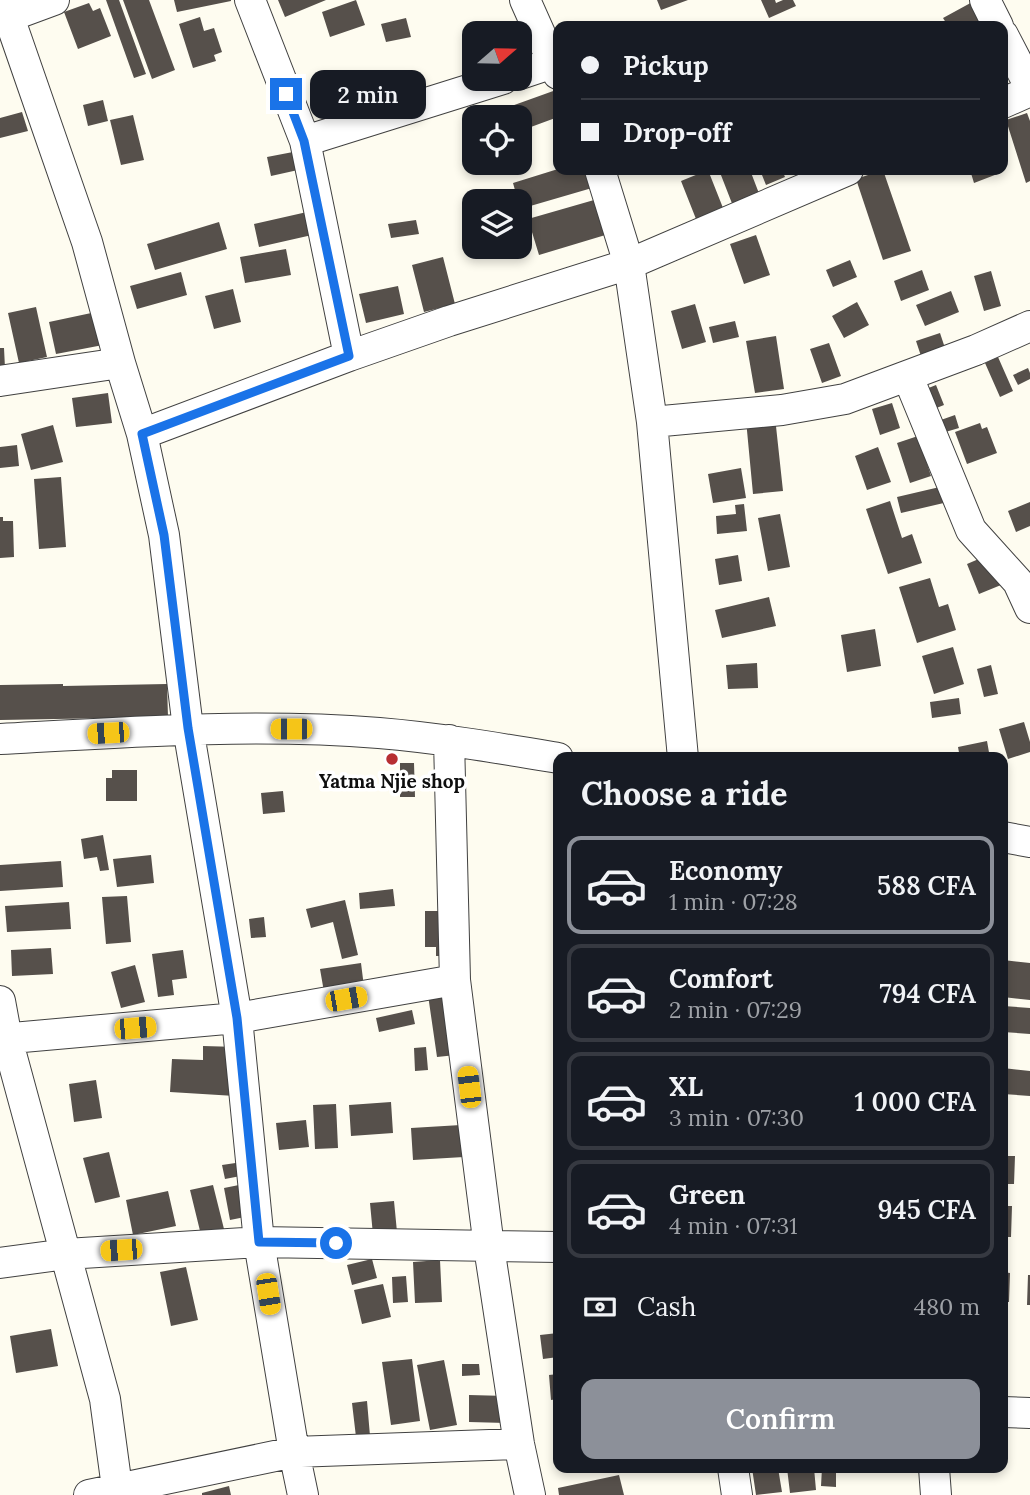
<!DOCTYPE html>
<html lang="en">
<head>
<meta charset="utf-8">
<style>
	:root { --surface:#171b24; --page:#20242c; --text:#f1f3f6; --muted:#9ea1a6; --line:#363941; --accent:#8c9099 }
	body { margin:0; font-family:Lora,serif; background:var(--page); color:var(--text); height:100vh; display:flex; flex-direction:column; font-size:26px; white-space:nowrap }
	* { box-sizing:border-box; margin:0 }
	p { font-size:23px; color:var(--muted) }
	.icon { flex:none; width:38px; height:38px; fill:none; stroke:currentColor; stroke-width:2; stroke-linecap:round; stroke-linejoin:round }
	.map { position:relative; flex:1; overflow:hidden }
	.details { position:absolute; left:553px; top:752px; width:455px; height:721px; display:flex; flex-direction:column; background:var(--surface); border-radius:14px; box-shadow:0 4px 10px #0003 }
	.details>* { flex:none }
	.hud { position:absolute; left:553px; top:21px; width:455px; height:154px; border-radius:14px; box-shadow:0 4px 10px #0003; display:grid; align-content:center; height:154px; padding:0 28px; background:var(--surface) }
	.needle { width:46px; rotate:70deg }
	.controls { position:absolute; left:462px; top:21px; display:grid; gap:14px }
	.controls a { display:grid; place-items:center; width:70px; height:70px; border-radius:14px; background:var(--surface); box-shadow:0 4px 10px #0003; font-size:35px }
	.end { position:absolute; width:32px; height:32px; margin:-16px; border:9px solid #1a73e8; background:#fff; box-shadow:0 0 0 4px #fff }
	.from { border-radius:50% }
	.bubble { position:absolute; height:49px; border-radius:14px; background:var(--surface); box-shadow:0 4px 10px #0003; font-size:23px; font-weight:600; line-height:49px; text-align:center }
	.car { position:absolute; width:21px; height:42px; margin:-21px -10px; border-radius:9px; box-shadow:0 0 5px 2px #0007; background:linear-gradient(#f5c518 24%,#345 0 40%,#f5c518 0 76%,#345 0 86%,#f5c518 0) }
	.hud b { display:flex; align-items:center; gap:24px; height:66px; font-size:26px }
	.hud b+b { border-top:2px solid var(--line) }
	.hud i { width:18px; height:18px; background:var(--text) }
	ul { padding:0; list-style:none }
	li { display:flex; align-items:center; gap:21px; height:98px; margin:0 14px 10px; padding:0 14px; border:4px solid var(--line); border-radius:14px }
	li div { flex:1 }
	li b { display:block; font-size:26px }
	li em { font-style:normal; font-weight:600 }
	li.active { border-color:var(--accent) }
	li>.icon { width:63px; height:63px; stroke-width:1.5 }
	h2 { padding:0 28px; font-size:32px; line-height:84px }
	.pay { display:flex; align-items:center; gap:18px; height:77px; padding:0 28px; font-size:26px }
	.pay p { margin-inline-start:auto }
	.primary-button { display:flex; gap:14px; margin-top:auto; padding:14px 28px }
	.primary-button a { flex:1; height:80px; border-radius:14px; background:var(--accent); color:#fff; font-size:28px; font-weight:600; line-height:80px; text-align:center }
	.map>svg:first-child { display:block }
	.building { fill:#56504b }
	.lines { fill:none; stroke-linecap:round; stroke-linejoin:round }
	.minor-casing { stroke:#414141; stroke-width:32 }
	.minor { stroke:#fff; stroke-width:30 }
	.route { stroke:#1a73e8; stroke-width:9 }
	.poi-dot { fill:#b72e31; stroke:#fff; stroke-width:2.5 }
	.labels { text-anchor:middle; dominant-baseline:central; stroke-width:7; stroke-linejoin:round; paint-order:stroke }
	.poi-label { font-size:19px; font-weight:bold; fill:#0e0e0e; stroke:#fff }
</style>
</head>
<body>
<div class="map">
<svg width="1030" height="1495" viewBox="0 0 1030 1495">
	<rect width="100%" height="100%" fill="#fefcf0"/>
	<path class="building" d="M 106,0 L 119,0 L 146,74 L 134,78 Z
		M 123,0 L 149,0 L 175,70 L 152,79 Z
		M 174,0 L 231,0 L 231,1 L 177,12 Z
		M 278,0 L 326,0 L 285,17 Z
		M 356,0 L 365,25 L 330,37 L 322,12 Z
		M 657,0 L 688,0 L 661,10 Z
		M 761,0 L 775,0 L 776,3 L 783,0 L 793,0 L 796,6 L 769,18 Z
		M 976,0 L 990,17 L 974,26 L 948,26 L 943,18 Z
		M 89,3 L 93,11 L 100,8 L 111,36 L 78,49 L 64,12 Z
		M 200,17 L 204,31 L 214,28 L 222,52 L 214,55 L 216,61 L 193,68 L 179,24 Z
		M 406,18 L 411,37 L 386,42 L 381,24 Z
		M 556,90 L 558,97 L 558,117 L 520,131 L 520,117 L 494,117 L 492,113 Z
		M 103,100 L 108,121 L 88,126 L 83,105 Z
		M 22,112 L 28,131 L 0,138 L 0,118 Z
		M 1027,113 L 1030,121 L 1030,181 L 1026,183 L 1006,120 Z
		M 133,115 L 144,160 L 121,165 L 110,120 Z
		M 293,152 L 298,170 L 271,176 L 267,157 Z
		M 558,169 L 587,170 L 592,188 L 520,209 L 520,201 L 518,201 L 513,183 Z
		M 708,170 L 725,213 L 698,224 L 681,181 Z
		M 719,170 L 750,170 L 760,196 L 733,206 Z
		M 760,170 L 782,170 L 785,177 L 766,185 Z
		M 883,170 L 911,251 L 883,260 L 856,179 Z
		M 970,170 L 998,170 L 1000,173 L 974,183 Z
		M 601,198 L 612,233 L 539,255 L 528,219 Z
		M 307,212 L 312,235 L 259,247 L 254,224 Z
		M 416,220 L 419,234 L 391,238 L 388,224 Z
		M 219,222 L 227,249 L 155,270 L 147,244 Z
		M 756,235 L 770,275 L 744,284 L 730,244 Z
		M 286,249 L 291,275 L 245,283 L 240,257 Z
		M 443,257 L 455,304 L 424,312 L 412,265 Z
		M 850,260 L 857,277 L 833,287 L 826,270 Z
		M 922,270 L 929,290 L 901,301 L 894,281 Z
		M 991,271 L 1001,306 L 984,311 L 974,276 Z
		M 181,272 L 187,295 L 137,309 L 130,286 Z
		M 398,286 L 404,314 L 366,323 L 359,294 Z
		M 233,289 L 241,322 L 214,329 L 205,296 Z
		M 951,291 L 959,312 L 925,326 L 916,305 Z
		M 857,302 L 869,325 L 844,338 L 832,316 Z
		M 695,304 L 706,342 L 682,349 L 671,311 Z
		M 36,307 L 47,357 L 19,363 L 8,313 Z
		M 96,312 L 103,345 L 56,354 L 49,322 Z
		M 735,321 L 739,337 L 713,343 L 709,327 Z
		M 940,333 L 945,348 L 921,356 L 916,341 Z
		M 776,336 L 784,389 L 755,393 L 746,341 Z
		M 829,343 L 841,376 L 822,383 L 810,349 Z
		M 0,348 L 4,348 L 5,368 L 0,368 Z
		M 998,357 L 1013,391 L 1000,397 L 985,363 Z
		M 1028,368 L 1030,373 L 1030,379 L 1018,385 L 1013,375 Z
		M 936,385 L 944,405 L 929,411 L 921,391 Z
		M 108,393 L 112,423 L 76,427 L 72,398 Z
		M 892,403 L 900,428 L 880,435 L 872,409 Z
		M 955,415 L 959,428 L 942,433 L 938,421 Z
		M 775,417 L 783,491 L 753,494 L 746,420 Z
		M 980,423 L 982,429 L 987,427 L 997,453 L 967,464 L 955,432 Z
		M 53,425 L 63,462 L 31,470 L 21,434 Z
		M 918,436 L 931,476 L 910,483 L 897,443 Z
		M 17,445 L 19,466 L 0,468 L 0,447 Z
		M 878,447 L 891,482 L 867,490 L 855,456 Z
		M 741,468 L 746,498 L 713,503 L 708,474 Z
		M 61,477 L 66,547 L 39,549 L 34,479 Z
		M 944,486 L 948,502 L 901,513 L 897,497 Z
		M 890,501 L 902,538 L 912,534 L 922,563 L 888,574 L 866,509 Z
		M 1030,502 L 1030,526 L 1016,532 L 1008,511 Z
		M 744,504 L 747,531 L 717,534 L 716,516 L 736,514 L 735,505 Z
		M 780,514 L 790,567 L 768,571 L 758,518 Z
		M 0,517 L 3,517 L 3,521 L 13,521 L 14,557 L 0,558 Z
		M 738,555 L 742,581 L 719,585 L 715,559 Z
		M 988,555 L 1001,585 L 979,594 L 967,564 Z
		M 930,578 L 939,607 L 948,604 L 956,630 L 917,643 L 899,587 Z
		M 769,597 L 776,626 L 722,638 L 715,610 Z
		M 875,629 L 881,666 L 847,672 L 841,635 Z
		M 953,647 L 964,684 L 934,694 L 922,656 Z
		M 757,663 L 758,688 L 728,689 L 726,665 Z
		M 991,665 L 998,694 L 984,697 L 977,669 Z
		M 63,684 L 63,686 L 167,684 L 168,717 L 0,720 L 0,685 Z
		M 959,698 L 961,714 L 932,718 L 930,702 Z
		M 1024,722 L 1030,742 L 1030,752 L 1008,759 L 999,729 Z
		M 987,741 L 990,758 L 960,758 L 958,747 Z
		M 400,763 L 414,763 L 415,797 L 400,797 Z
		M 112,770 L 137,770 L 137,801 L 106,801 L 106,778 L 112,778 Z
		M 283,791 L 285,812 L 263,814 L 261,793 Z
		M 103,835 L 109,870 L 100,871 L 97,857 L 84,859 L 81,839 Z
		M 151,855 L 154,883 L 117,887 L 113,859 Z
		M 61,861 L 63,887 L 0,891 L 0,865 Z
		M 393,889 L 395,906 L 360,909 L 359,893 Z
		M 127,896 L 131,942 L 106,944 L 102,897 Z
		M 345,900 L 358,955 L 342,959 L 333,922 L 311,928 L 306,909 Z
		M 69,902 L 71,929 L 7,932 L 5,906 Z
		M 425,911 L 452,911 L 452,956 L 436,956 L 436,947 L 425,947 Z
		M 264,917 L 266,937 L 251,938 L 249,919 Z
		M 51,948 L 53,974 L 12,976 L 11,950 Z
		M 183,950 L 187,978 L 172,980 L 174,995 L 158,997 L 152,954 Z
		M 1003,960 L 1030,963 L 1030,1000 L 1003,997 Z
		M 361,963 L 364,987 L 324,992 L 320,969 Z
		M 135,965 L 145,1002 L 121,1008 L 111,972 Z
		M 448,993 L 456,1055 L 437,1057 L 428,995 Z
		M 1003,1006 L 1030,1008 L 1030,1034 L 1003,1032 Z
		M 412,1010 L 415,1024 L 379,1032 L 376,1018 Z
		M 203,1046 L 238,1047 L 235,1096 L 170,1092 L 172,1059 L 203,1060 Z
		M 426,1047 L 428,1070 L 415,1071 L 414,1048 Z
		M 1003,1068 L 1030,1071 L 1030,1096 L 1003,1094 Z
		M 96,1080 L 102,1118 L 74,1122 L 69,1084 Z
		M 391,1102 L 393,1133 L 351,1136 L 349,1105 Z
		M 336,1104 L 338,1148 L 315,1149 L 313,1105 Z
		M 306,1120 L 309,1147 L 279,1150 L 276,1123 Z
		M 461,1125 L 464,1157 L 413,1160 L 411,1128 Z
		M 109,1152 L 120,1197 L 95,1203 L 83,1158 Z
		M 1003,1156 L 1015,1156 L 1014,1184 L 1003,1184 Z
		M 249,1161 L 251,1174 L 225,1179 L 222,1165 Z
		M 249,1183 L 255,1215 L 230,1220 L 224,1188 Z
		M 213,1185 L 224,1229 L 201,1235 L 190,1190 Z
		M 168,1191 L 176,1226 L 133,1235 L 126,1200 Z
		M 394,1201 L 397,1232 L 373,1235 L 370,1203 Z
		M 1003,1206 L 1012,1206 L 1011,1237 L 1003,1237 Z
		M 372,1259 L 377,1278 L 352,1285 L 347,1265 Z
		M 440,1260 L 442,1302 L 415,1303 L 413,1262 Z
		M 186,1267 L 198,1320 L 171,1326 L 160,1272 Z
		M 1003,1272 L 1010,1273 L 1009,1302 L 1003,1302 Z
		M 1028,1275 L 1030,1275 L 1030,1305 L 1027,1305 Z
		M 406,1276 L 408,1302 L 393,1303 L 392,1277 Z
		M 383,1284 L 391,1317 L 362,1324 L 354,1290 Z
		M 51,1329 L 58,1366 L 16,1373 L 10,1336 Z
		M 558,1333 L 558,1357 L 543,1359 L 540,1335 Z
		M 412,1359 L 420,1421 L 391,1425 L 382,1362 Z
		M 444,1360 L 457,1425 L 430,1430 L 417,1365 Z
		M 462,1364 L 479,1364 L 480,1375 L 462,1376 Z
		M 558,1374 L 558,1399 L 551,1400 L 549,1375 Z
		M 469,1395 L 507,1396 L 506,1423 L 469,1422 Z
		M 367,1401 L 370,1436 L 356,1437 L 352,1403 Z
		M 752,1468 L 778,1468 L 782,1492 L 756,1495 Z
		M 787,1468 L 814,1468 L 816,1490 L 790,1493 Z
		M 822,1468 L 836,1468 L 836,1487 L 821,1486 Z
		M 619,1475 L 624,1495 L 559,1495 L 558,1488 Z
		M 229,1486 L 231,1495 L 202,1495 L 202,1493 Z"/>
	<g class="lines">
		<g class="minor-casing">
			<path id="minor" d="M 3,0 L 87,242 L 120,363 L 142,434 L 164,535 L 188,728 L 237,1018 L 259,1242 L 294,1452 L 519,1444
				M 250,0 L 305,141 L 349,356
				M 525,0 L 558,74
				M 985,0 L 998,26
				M 8,17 L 54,0
				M 1003,35 L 1030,87
				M 520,74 L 553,63
				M 1003,103 L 1030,91
				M 305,141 L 503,79
				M 600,170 L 629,264 L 652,422 L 683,758
				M 908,377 L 971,530 L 1018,582 L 1030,608
				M 0,381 L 120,363
				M 652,422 L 782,410 L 845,399 L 976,350 L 1030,326
				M 142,434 L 349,356 L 449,321 L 629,264 L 848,170
				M 0,739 C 126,732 252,723 379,733 C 439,738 498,748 558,758
				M 449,740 L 455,980 L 489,1247 L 519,1444 L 530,1495
				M 1003,837 L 1030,842
				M 0,1001 L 7,1039 L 105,1399 L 118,1495
				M 0,1039 L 237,1018 L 455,980
				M 0,1263 L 66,1254 L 259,1242 L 558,1247
				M 1003,1412 L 1030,1413
				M 733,1468 L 737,1495
				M 934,1468 L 936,1495
				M 89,1495 L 294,1452 L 303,1495"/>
		</g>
		<use href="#minor" class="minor"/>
	</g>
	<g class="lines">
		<path class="route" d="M 286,94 L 304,141 L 349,356 L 142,434 L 164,535 L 188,728 L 237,1018 L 259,1242 L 336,1243"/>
	</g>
	<circle class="poi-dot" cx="392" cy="759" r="7"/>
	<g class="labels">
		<g class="poi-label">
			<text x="392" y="781">Yatma Njie shop</text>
		</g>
	</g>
</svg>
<div class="controls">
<a><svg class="needle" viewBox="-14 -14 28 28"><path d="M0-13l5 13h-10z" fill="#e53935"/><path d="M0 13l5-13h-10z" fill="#9ea1a6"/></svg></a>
<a><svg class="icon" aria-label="locate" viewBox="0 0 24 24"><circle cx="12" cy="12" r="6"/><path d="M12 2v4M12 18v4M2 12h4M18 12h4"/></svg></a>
<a><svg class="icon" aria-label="layers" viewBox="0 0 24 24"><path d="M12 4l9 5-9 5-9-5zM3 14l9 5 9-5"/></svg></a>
</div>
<i class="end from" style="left:336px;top:1243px"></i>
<i class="end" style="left:286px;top:94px"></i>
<div class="bubble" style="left:310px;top:70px;width:116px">2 min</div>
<i class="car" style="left:291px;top:729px;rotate:270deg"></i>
<i class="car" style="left:108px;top:733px;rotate:267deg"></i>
<i class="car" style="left:346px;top:999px;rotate:80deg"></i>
<i class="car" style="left:135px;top:1028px;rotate:85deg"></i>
<i class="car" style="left:469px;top:1087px;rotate:353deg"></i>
<i class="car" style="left:121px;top:1250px;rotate:266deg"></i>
<i class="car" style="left:268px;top:1294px;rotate:171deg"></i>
<div class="hud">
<b><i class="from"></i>Pickup</b>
<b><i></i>Drop-off</b>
</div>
<section class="details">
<h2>Choose a ride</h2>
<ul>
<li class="active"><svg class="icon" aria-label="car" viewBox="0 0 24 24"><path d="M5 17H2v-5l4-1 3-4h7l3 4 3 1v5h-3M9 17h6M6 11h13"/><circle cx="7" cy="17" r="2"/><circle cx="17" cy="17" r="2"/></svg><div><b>Economy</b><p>1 min · 07:28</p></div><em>588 CFA</em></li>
<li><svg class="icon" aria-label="car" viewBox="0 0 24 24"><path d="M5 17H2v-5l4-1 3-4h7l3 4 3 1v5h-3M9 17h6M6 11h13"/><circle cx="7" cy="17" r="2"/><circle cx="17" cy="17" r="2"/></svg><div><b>Comfort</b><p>2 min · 07:29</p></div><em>794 CFA</em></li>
<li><svg class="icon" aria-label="car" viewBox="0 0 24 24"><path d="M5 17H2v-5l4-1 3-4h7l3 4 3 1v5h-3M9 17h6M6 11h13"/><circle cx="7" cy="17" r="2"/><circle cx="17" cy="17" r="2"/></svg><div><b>XL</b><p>3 min · 07:30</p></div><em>1 000 CFA</em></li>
<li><svg class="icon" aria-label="car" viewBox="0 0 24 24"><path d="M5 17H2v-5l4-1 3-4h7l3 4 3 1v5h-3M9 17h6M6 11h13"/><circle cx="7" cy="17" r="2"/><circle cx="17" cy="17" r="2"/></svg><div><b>Green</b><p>4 min · 07:31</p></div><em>945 CFA</em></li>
</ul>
<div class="pay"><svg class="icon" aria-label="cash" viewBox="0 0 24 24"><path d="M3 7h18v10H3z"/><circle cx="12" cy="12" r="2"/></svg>Cash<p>480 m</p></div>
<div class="primary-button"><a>Confirm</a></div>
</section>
</div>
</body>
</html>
